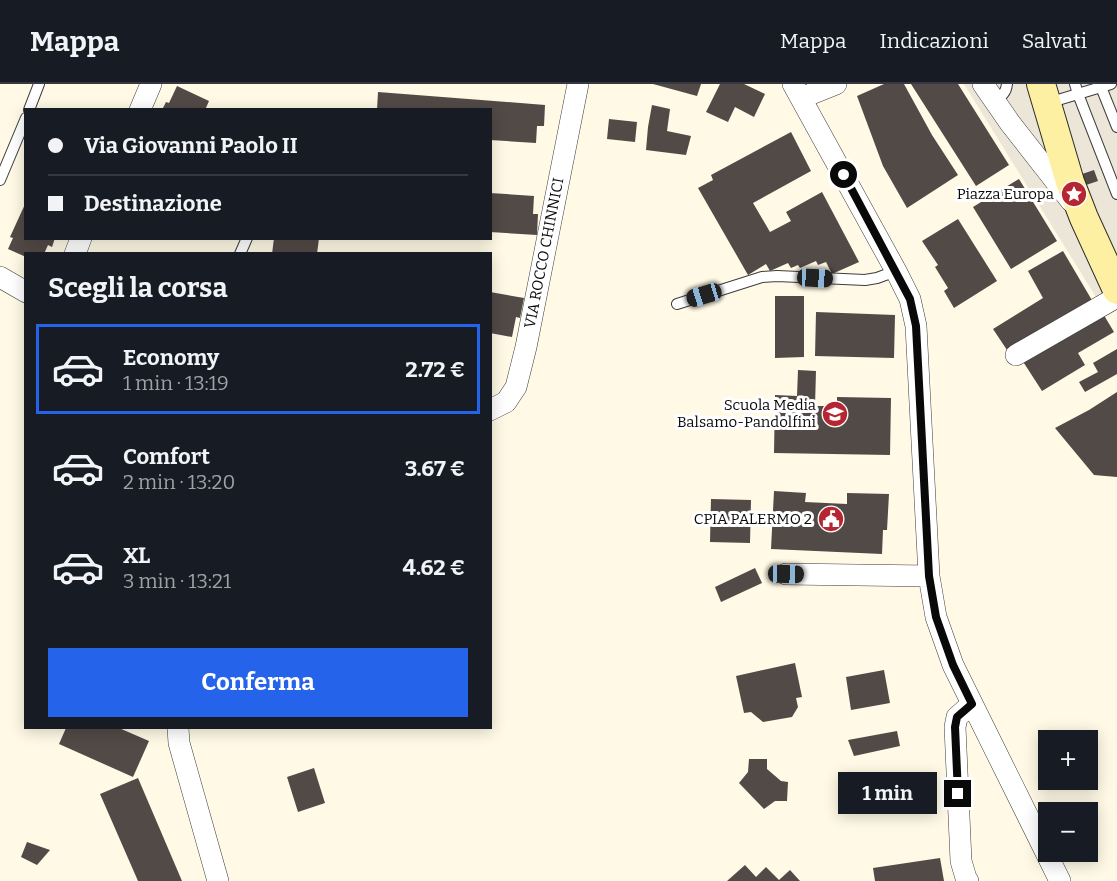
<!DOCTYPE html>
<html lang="it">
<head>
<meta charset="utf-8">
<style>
	:root { --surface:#171b24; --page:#242831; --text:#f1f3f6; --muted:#9ea1a6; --line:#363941; --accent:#2563eb }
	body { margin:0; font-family:Bitter,serif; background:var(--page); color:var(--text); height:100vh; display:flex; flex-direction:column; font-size:22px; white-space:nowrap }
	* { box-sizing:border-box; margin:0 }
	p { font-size:20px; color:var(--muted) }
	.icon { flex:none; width:33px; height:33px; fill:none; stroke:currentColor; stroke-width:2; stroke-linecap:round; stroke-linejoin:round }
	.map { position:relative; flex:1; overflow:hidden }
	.side { position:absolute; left:24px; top:168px; width:468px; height:477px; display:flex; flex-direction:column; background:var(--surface); border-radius:0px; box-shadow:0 3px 15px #0003 }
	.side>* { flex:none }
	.guide { position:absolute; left:24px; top:24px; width:468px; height:132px; border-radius:0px; box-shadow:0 3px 15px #0003; display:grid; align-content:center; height:132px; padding:0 24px; background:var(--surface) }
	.tools { position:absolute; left:1038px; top:646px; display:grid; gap:12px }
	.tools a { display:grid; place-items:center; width:60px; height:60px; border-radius:0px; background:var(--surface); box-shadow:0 3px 15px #0003; font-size:30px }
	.end { position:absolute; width:27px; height:27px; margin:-14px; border:8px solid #090909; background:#fff; box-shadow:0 0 0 3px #fff }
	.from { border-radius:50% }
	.bubble { position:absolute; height:42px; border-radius:0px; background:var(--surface); box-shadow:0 3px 15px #0003; font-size:20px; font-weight:700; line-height:42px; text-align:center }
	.car { position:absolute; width:18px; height:36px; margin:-18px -9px; border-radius:8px; box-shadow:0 0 4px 2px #0007; background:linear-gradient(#222 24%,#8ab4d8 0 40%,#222 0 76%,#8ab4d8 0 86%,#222 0) }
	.guide b { display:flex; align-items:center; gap:21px; height:57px; font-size:22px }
	.guide b+b { border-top:2px solid var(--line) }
	.guide i { width:15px; height:15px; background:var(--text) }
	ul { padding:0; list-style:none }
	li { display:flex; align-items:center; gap:18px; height:90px; margin:0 12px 9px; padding:0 12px; border:3px solid transparent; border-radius:0px }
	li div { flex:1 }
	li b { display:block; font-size:22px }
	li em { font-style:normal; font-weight:700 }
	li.on { border-color:var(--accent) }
	li>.icon { width:54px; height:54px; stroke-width:1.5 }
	h2 { padding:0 24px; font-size:27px; line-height:72px }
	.cta { display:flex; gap:12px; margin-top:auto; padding:12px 24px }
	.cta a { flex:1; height:69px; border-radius:0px; background:var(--accent); color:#fff; font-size:24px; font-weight:700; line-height:69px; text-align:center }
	header { display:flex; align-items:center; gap:36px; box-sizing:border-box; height:84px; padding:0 30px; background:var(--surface); border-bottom:2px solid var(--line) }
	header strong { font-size:28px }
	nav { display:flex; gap:33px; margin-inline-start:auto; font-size:21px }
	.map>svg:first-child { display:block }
	.plaza { fill:#ece6d8 }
	.building { fill:#524a46 }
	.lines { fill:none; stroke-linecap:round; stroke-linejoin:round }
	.service-casing { stroke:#3c3c3c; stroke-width:12 }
	.minor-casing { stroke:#3c3c3c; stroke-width:22 }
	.secondary-casing { stroke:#2b2b2b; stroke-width:30 }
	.service { stroke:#fff; stroke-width:10 }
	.minor { stroke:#fff; stroke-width:21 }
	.secondary { stroke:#fef0a2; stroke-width:28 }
	.route { stroke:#090909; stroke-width:8 }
	.labels { text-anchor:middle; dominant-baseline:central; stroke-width:6; stroke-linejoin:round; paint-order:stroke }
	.poi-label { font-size:15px; fill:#090909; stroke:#fff; text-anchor:end }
	.street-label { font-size:15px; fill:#090909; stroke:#fff }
</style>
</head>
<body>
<header>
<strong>Mappa</strong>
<nav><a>Mappa</a><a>Indicazioni</a><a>Salvati</a></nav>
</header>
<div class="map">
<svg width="1117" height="797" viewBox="0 0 1117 797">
	<rect width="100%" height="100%" fill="#fff9e6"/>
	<path class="plaza" d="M 964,0 L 1117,0 L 1117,220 L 1104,226 Z"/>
	<path class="building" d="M 653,0 L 701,0 L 697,12 Z
		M 720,0 L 744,0 L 765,10 L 754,33 L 735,23 L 728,38 L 706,28 Z
		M 884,0 L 904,0 L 932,51 L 958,91 L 907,124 L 883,82 L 857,12 Z
		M 911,0 L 958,0 L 1009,81 L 976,102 Z
		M 177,2 L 209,17 L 205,26 L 162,26 L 166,18 L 169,19 Z
		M 378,8 L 545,21 L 544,42 L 537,42 L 536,59 L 490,56 L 490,26 L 377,26 Z
		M 652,21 L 670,25 L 667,47 L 691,52 L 686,71 L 646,66 L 648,43 Z
		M 609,35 L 637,38 L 635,58 L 607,55 Z
		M 791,48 L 811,87 L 753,119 L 770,148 L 791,137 L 786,128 L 822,108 L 859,178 L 832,190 L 826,178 L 818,181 L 816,177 L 800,184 L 798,181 L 791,184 L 788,179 L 770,187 L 766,180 L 748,191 L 698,104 L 713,96 L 711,91 Z
		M 1094,86 L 1098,97 L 1086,101 L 1082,90 Z
		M 1019,95 L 1057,157 L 1011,185 L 973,123 Z
		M 490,109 L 534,112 L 533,130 L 538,130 L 537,151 L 490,148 Z
		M 26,118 L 26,154 L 55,154 L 52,163 L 48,161 L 44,170 L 26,170 L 26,173 L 8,165 L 13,154 L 10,153 Z
		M 958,135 L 997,197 L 954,224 L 944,207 L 948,204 L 935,183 L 938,181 L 922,157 Z
		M 274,154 L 319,154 L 317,170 L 272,170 Z
		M 1063,167 L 1093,218 L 1009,269 L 993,245 L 1043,214 L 1028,187 Z
		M 490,208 L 524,214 L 520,234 L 516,233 L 512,253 L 490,249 Z
		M 775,212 L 804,212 L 804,273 L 775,274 Z
		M 816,228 L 895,231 L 894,274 L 815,272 Z
		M 1102,228 L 1114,248 L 1078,269 L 1085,281 L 1042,307 L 1022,276 Z
		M 1117,265 L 1117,290 L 1085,308 L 1079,298 L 1098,288 L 1093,279 Z
		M 798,286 L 816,287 L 815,322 L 837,322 L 837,313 L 891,314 L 890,371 L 774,369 L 775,311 L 797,312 Z
		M 1117,308 L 1117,393 L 1094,391 L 1055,344 L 1089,326 Z
		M 774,407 L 806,409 L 805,418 L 847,420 L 847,409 L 889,410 L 887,446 L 883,446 L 882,470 L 771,465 Z
		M 711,415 L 751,416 L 750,459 L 710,458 Z
		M 755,484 L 762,499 L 721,518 L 715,503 Z
		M 795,579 L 802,613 L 796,614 L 798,623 L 792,633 L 763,638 L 751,628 L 744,629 L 736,592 Z
		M 884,586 L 890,619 L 851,626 L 846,593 Z
		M 66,644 L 119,644 L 149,657 L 133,693 L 59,660 Z
		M 897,647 L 900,662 L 854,672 L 848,656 Z
		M 749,675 L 767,675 L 767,685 L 781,697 L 788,698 L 787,717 L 775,717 L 764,725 L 739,699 L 748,688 Z
		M 314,684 L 325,719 L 298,728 L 287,693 Z
		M 138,694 L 182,797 L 138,797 L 100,710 Z
		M 27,758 L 50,766 L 37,781 L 21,773 Z
		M 940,774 L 944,797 L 875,797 L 873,784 Z
		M 745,781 L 756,793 L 766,783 L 779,796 L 790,786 L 800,797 L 727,797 Z"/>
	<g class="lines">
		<g class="service-casing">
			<path id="service" d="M 1075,0 L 1078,10 L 1117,110
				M 1101,3 L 1117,43
				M 995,16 C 1002,12 1006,9 1007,0
				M 1048,19 L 1111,0
				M 29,26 L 39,0
				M 0,96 L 26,34
				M 240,170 L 247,154
				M 677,220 L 762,193 L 777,192 L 865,196 L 877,194 L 896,187"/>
		</g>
		<g class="minor-casing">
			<path id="minor" d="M 793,0 L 896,187 L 910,215 L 916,242 L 929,492 L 936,533 L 953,581 L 1060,797
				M 983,0 L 1010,39 L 1071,117
				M 801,14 L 836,0
				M 140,26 L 151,0
				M 75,170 L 81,154
				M 0,193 L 26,208
				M 1016,271 L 1117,213
				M 490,326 L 506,318 L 516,303 L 526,263 L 578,0
				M 786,490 L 929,492
				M 178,644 L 179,659 L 218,797
				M 968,797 L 966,794 L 961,777 L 955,643 L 957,633 L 972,620"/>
		</g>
		<g class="secondary-casing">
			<path id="secondary" d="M 1041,0 L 1070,98 L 1084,134 L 1117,206"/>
		</g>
		<use href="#service" class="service"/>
		<use href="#minor" class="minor"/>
		<use href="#secondary" class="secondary"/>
	</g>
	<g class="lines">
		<path class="route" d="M 844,91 L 910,215 L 916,242 L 929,492 L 936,533 L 953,581 L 972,620 L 957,633 L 955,643 L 958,710"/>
	</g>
	<defs>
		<g id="sight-disc" transform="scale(1.35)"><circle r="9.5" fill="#b62532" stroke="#fff"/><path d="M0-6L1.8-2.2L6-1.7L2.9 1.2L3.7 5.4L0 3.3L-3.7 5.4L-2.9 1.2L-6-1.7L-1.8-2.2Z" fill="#fff"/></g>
		<g id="school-disc" transform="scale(1.35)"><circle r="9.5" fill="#b62532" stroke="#fff"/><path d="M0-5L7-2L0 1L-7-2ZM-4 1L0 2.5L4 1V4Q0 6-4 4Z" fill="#fff"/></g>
		<g id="civic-disc" transform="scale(1.35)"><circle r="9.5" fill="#b62532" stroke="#fff"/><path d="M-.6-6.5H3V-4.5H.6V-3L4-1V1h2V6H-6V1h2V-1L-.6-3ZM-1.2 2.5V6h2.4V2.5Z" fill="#fff"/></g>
	</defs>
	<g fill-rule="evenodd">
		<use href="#sight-disc" x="1074" y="110"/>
		<use href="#school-disc" x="835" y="330"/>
		<use href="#civic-disc" x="831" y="435"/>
	</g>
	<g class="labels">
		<g class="poi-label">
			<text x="1054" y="110">Piazza Europa</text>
			<text x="816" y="321">Scuola Media<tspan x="816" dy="17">Balsamo-Pandolfini</tspan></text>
			<text x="812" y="435">CPIA PALERMO 2</text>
		</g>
		<g class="street-label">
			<text transform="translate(544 169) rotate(-79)">VIA ROCCO CHINNICI</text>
		</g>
	</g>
</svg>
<div class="tools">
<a>+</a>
<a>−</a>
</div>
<i class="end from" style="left:844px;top:91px"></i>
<i class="end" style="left:958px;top:710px"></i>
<div class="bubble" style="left:838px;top:688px;width:99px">1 min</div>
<i class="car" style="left:815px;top:194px;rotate:93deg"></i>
<i class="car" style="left:704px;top:211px;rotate:253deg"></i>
<i class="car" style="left:786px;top:490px;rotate:91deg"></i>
<div class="guide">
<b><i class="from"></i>Via Giovanni Paolo II</b>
<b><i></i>Destinazione</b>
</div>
<section class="side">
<h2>Scegli la corsa</h2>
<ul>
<li class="on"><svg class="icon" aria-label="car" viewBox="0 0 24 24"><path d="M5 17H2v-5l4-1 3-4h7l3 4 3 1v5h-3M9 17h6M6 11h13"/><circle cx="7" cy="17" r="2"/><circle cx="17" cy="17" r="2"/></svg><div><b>Economy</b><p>1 min · 13:19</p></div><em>2.72 €</em></li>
<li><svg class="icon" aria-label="car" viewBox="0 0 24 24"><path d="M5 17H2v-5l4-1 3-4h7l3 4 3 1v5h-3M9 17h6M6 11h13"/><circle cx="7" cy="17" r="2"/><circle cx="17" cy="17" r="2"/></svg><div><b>Comfort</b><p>2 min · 13:20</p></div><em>3.67 €</em></li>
<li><svg class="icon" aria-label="car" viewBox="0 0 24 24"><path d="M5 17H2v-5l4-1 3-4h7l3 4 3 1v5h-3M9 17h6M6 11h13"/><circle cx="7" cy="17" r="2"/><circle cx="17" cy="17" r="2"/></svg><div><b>XL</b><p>3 min · 13:21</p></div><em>4.62 €</em></li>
</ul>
<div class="cta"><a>Conferma</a></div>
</section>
</div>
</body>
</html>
